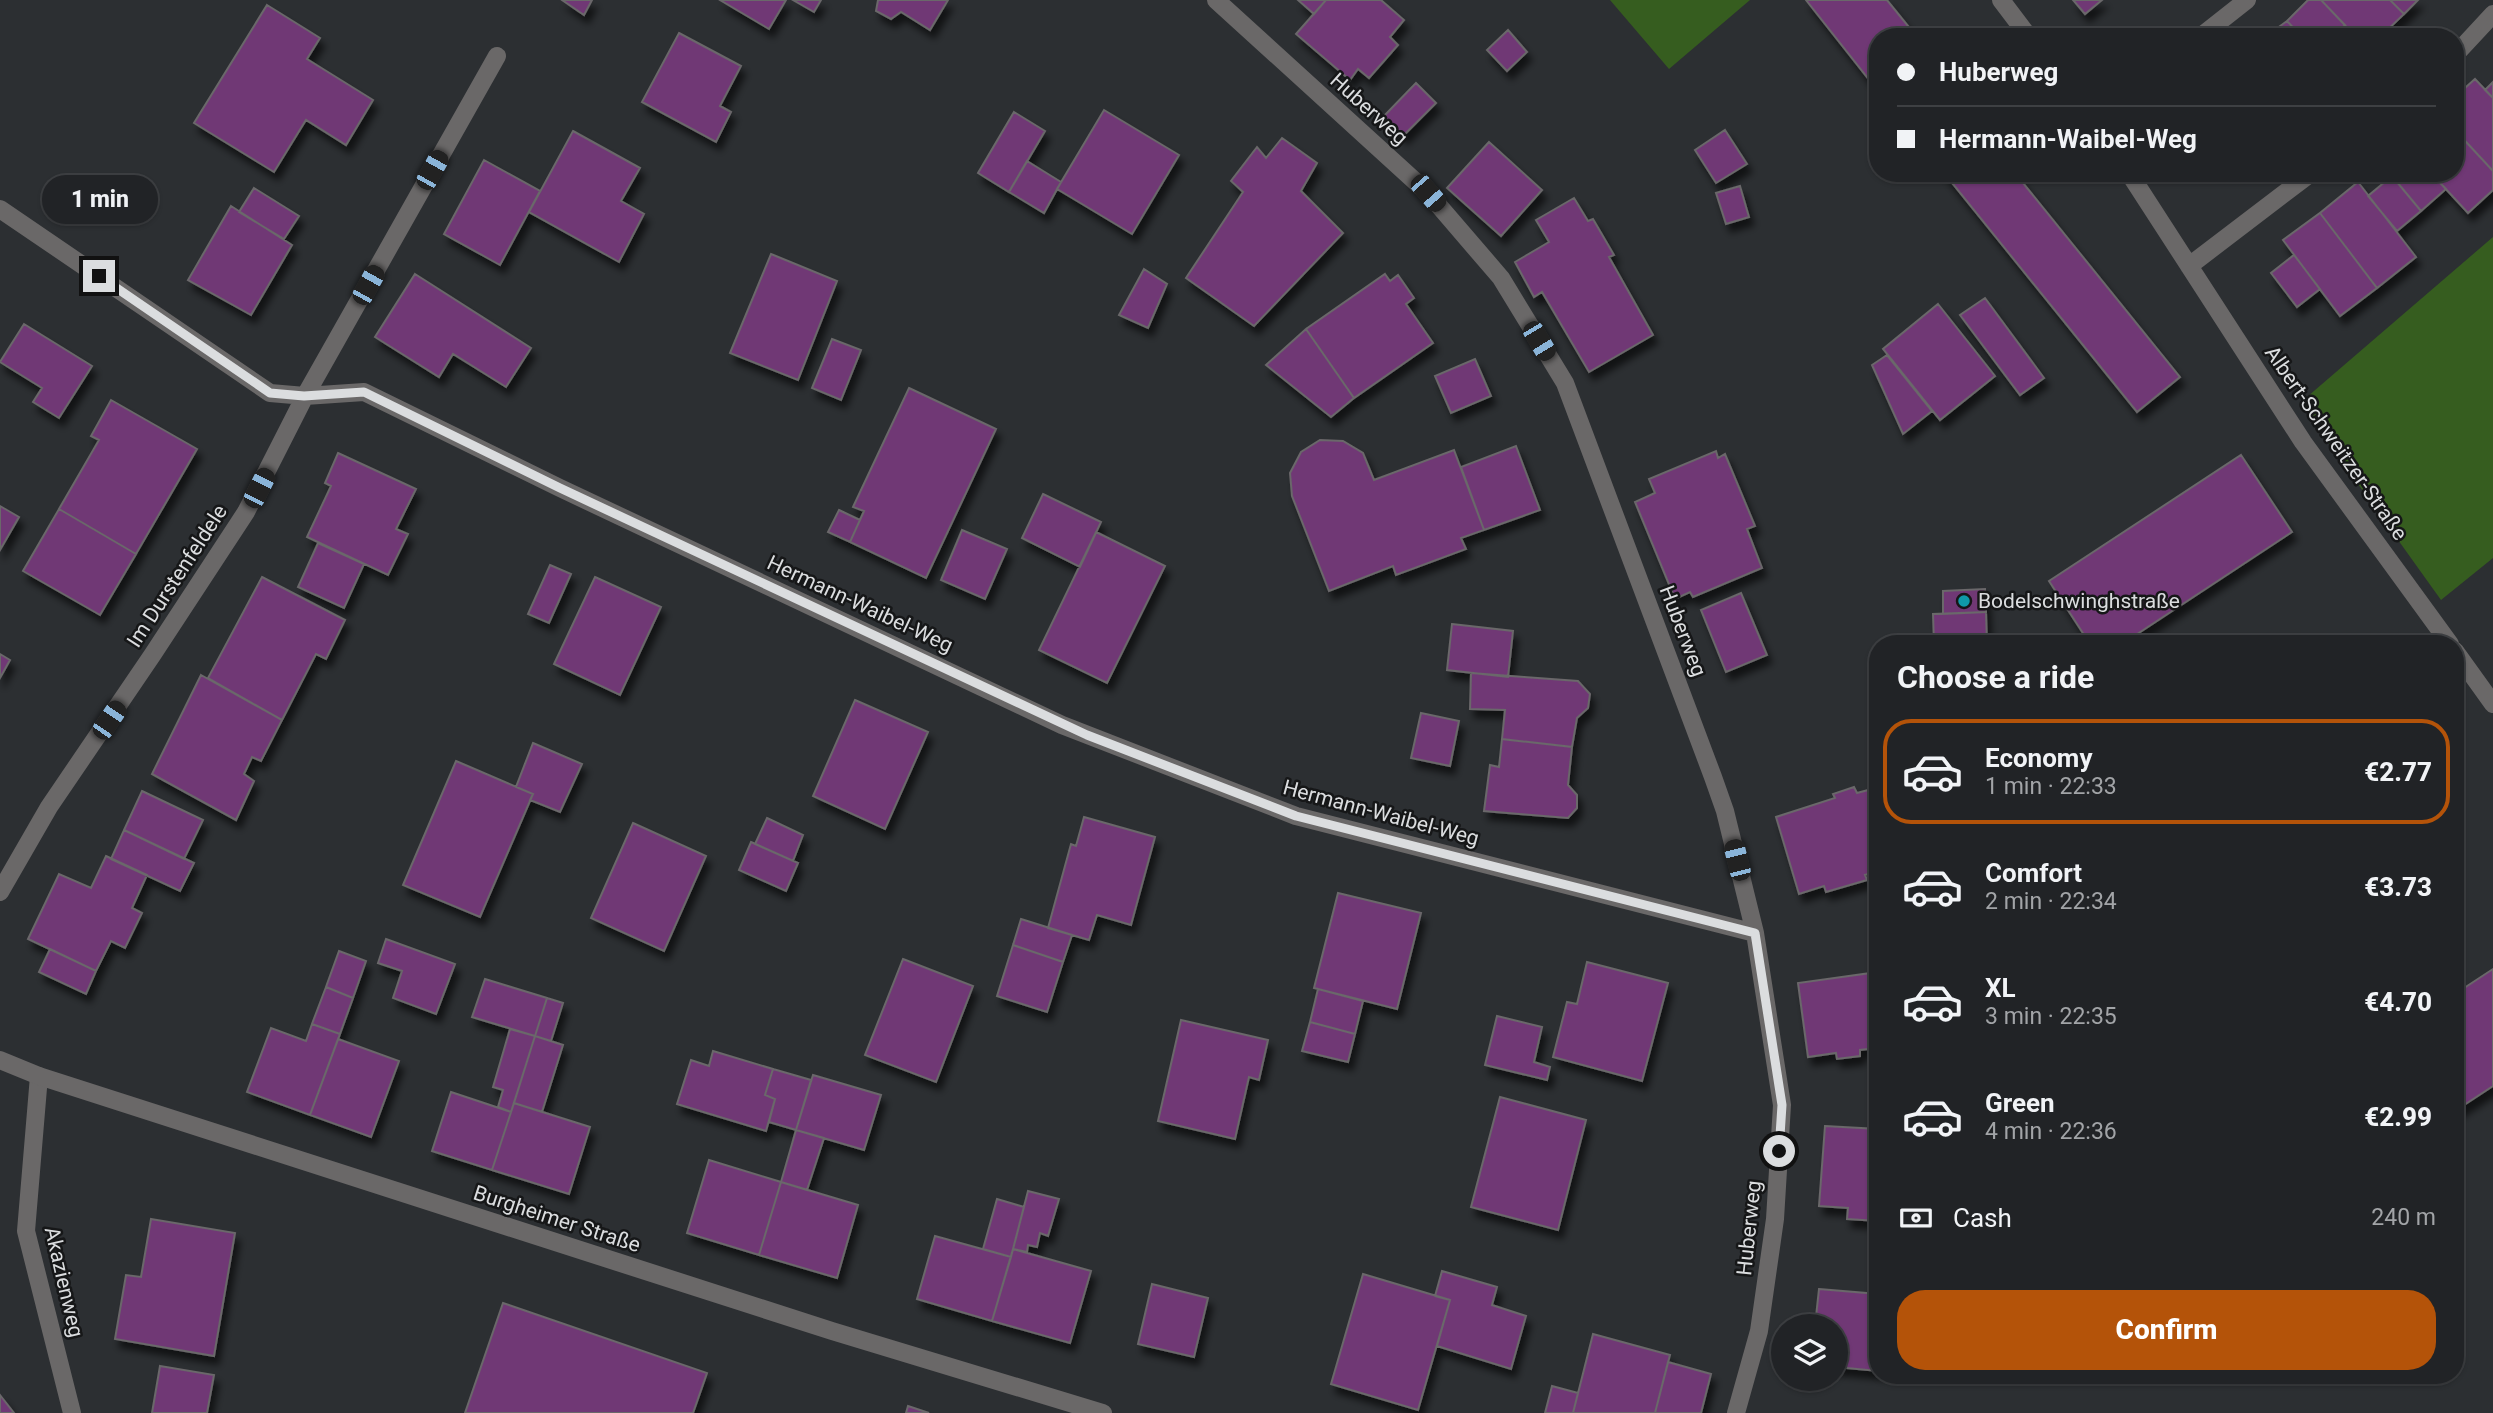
<!DOCTYPE html>
<html lang="en">
<head>
<meta charset="utf-8">
<style>
	:root { --surface:#212326; --page:#292b2e; --text:#f1f3f6; --muted:#a2a4a7; --line:#3e4043; --accent:#b45309 }
	body { margin:0; font-family:Roboto,sans-serif; background:var(--page); color:var(--text); height:100vh; display:flex; flex-direction:column; font-size:26px; white-space:nowrap }
	* { box-sizing:border-box; margin:0 }
	p { font-size:23px; color:var(--muted) }
	.icon { flex:none; width:38px; height:38px; fill:none; stroke:currentColor; stroke-width:2; stroke-linecap:round; stroke-linejoin:round }
	.map { position:relative; flex:1; overflow:hidden }
	.details { position:absolute; left:1869px; top:635px; width:595px; height:749px; display:flex; flex-direction:column; background:var(--surface); border-radius:28px; box-shadow:0 2px 5px #0004,0 0 0 2px var(--line) }
	.details>* { flex:none }
	.top-card { position:absolute; left:1869px; top:28px; width:595px; height:154px; border-radius:28px; box-shadow:0 2px 5px #0004,0 0 0 2px var(--line); display:grid; align-content:center; height:154px; padding:0 28px; background:var(--surface) }
	.tools { position:absolute; left:1771px; top:1314px; display:grid; gap:14px }
	.tools a { display:grid; place-items:center; width:77px; height:77px; border-radius:50%; background:var(--surface); box-shadow:0 2px 5px #0004,0 0 0 2px var(--line); font-size:35px }
	.end { position:absolute; width:32px; height:32px; margin:-16px; border:9px solid #dbdddf; background:#111; box-shadow:0 0 0 4px #111 }
	.from { border-radius:50% }
	.bubble { position:absolute; height:49px; border-radius:24px; background:var(--surface); box-shadow:0 2px 5px #0004,0 0 0 2px var(--line); font-size:23px; font-weight:800; line-height:49px; text-align:center }
	.car { position:absolute; width:21px; height:42px; margin:-21px -10px; border-radius:9px; box-shadow:0 0 5px 2px #0007; background:linear-gradient(#222 24%,#8ab4d8 0 40%,#222 0 76%,#8ab4d8 0 86%,#222 0) }
	.top-card b { display:flex; align-items:center; gap:24px; height:66px; font-size:26px }
	.top-card b+b { border-top:2px solid var(--line) }
	.top-card i { width:18px; height:18px; background:var(--text) }
	ul { padding:0; list-style:none }
	li { display:flex; align-items:center; gap:21px; height:105px; margin:0 14px 10px; padding:0 14px; border:4px solid transparent; border-radius:28px }
	li div { flex:1 }
	li b { display:block; font-size:26px }
	li em { font-style:normal; font-weight:800 }
	li.selected { border-color:var(--accent) }
	li>.icon { width:63px; height:63px; stroke-width:1.5 }
	h2 { padding:0 28px; font-size:32px; line-height:84px }
	.pay { display:flex; align-items:center; gap:18px; height:77px; padding:0 28px; font-size:26px }
	.pay p { margin-inline-start:auto }
	.action { display:flex; gap:14px; margin-top:auto; padding:14px 28px }
	.action a { flex:1; height:80px; border-radius:28px; background:var(--accent); color:#fff; font-size:28px; font-weight:800; line-height:80px; text-align:center }
	.map>svg:first-child { display:block }
	.green { fill:#365d1f }
	.building { fill:#703975; stroke:#6a676a; stroke-width:2; filter:url(#shadow) }
	.lines { fill:none; stroke-linecap:round; stroke-linejoin:round }
	.minor { stroke:#6a6868; stroke-width:18 }
	.tertiary { stroke:#6a6868; stroke-width:18 }
	.route { stroke:#dbdddf; stroke-width:9 }
	.culture-dot { fill:#0f9aa8; stroke:#161718; stroke-width:2.5 }
	.labels { text-anchor:middle; dominant-baseline:central; stroke-width:5; stroke-linejoin:round; paint-order:stroke }
	.street-label { font-size:21px; fill:#dbdddf; stroke:#161718 }
	.poi-label { font-size:21px; fill:#dbdddf; stroke:#161718; text-anchor:start }
</style>
</head>
<body>
<div class="map">
<svg width="2493" height="1413" viewBox="0 0 2493 1413">
	<defs>
		<filter id="shadow"><feDropShadow dx="4.5" dy="8" stdDeviation="3.5" flood-color="#0009"/></filter>
	</defs>
	<rect width="100%" height="100%" fill="#2c2f32"/>
	<path class="green" d="M 1610,0 L 1750,0 L 1669,69 Z
		M 2493,237 L 2493,558 L 2441,600 L 2300,403 Z"/>
	<path class="building" d="M 562,0 L 592,0 L 584,15 Z
		M 720,0 L 786,0 L 769,29 Z
		M 793,0 L 821,0 L 814,12 Z
		M 878,0 L 948,0 L 930,30 L 901,12 L 891,19 L 876,11 Z
		M 1298,0 L 1326,0 L 1314,14 Z
		M 1326,0 L 1381,0 L 1404,20 L 1390,37 L 1398,45 L 1369,78 L 1358,69 L 1350,80 L 1296,34 Z
		M 1806,0 L 1887,0 L 1917,37 L 1878,37 L 1878,91 Z
		M 2073,0 L 2102,0 L 2085,14 Z
		M 2308,0 L 2321,0 L 2345,25 L 2333,37 L 2302,37 L 2287,21 Z
		M 2321,0 L 2390,0 L 2404,14 L 2380,37 L 2356,37 Z
		M 2390,0 L 2418,0 L 2404,14 Z
		M 267,5 L 320,38 L 307,59 L 373,100 L 346,145 L 306,120 L 274,172 L 194,123 Z
		M 2287,21 L 2302,37 L 2265,37 Z
		M 1508,30 L 1527,52 L 1507,71 L 1487,50 Z
		M 679,33 L 741,66 L 720,106 L 731,112 L 716,142 L 642,102 Z
		M 2475,79 L 2493,98 L 2493,171 L 2455,130 L 2455,97 Z
		M 2493,82 L 2493,98 L 2485,90 Z
		M 1416,83 L 1436,103 L 1403,136 L 1383,117 Z
		M 1104,110 L 1179,155 L 1132,234 L 1057,189 Z
		M 1014,112 L 1045,131 L 1009,192 L 978,173 Z
		M 1725,130 L 1747,164 L 1716,183 L 1695,150 Z
		M 2455,130 L 2493,171 L 2493,190 L 2468,213 L 2431,173 L 2455,173 Z
		M 573,131 L 640,168 L 621,201 L 644,214 L 619,262 L 529,212 Z
		M 1282,138 L 1317,163 L 1301,191 L 1343,233 L 1254,326 L 1186,278 L 1243,192 L 1231,181 L 1257,147 L 1266,158 Z
		M 1489,142 L 1542,190 L 1501,236 L 1447,188 Z
		M 484,160 L 540,191 L 500,265 L 444,234 Z
		M 1027,161 L 1061,182 L 1044,213 L 1009,192 Z
		M 1944,173 L 2015,173 L 2180,377 L 2137,412 Z
		M 2395,173 L 2431,173 L 2446,189 L 2421,211 L 2392,176 Z
		M 2392,176 L 2421,211 L 2397,231 L 2368,196 Z
		M 2358,182 L 2416,257 L 2377,288 L 2320,213 Z
		M 1740,186 L 1749,217 L 1726,224 L 1716,193 Z
		M 254,188 L 299,216 L 284,239 L 239,212 Z
		M 1574,198 L 1588,221 L 1593,219 L 1614,255 L 1609,257 L 1653,335 L 1589,372 L 1542,292 L 1534,297 L 1515,262 L 1549,242 L 1536,220 Z
		M 231,206 L 292,245 L 251,315 L 188,280 Z
		M 2320,213 L 2377,288 L 2340,316 L 2283,240 Z
		M 771,254 L 837,281 L 798,380 L 730,353 Z
		M 2294,255 L 2320,289 L 2297,307 L 2271,273 Z
		M 1144,269 L 1167,284 L 1148,328 L 1119,315 Z
		M 415,274 L 531,348 L 506,387 L 453,354 L 439,377 L 375,337 Z
		M 1385,274 L 1390,281 L 1398,275 L 1414,298 L 1406,304 L 1433,343 L 1354,398 L 1306,329 Z
		M 1985,298 L 2044,378 L 2020,395 L 1960,315 Z
		M 1938,304 L 1995,376 L 1940,420 L 1883,349 Z
		M 24,324 L 92,366 L 59,418 L 33,402 L 42,388 L 0,362 Z
		M 1306,329 L 1354,398 L 1331,417 L 1266,365 Z
		M 832,339 L 861,350 L 841,400 L 812,388 Z
		M 1887,355 L 1932,411 L 1903,434 L 1872,365 Z
		M 1475,359 L 1491,396 L 1451,413 L 1435,376 Z
		M 909,388 L 996,429 L 926,578 L 850,542 L 864,511 L 853,507 Z
		M 111,400 L 197,449 L 136,554 L 59,509 L 99,440 L 91,436 Z
		M 1320,440 L 1343,441 L 1363,453 L 1374,480 L 1454,450 L 1484,530 L 1461,538 L 1466,549 L 1396,575 L 1393,566 L 1329,591 L 1292,496 L 1290,473 L 1301,452 Z
		M 1516,446 L 1540,510 L 1484,530 L 1461,467 Z
		M 1716,451 L 1718,458 L 1725,454 L 1755,526 L 1747,529 L 1762,568 L 1693,597 L 1690,592 L 1675,599 L 1635,502 L 1655,493 L 1649,479 Z
		M 338,453 L 416,489 L 396,529 L 408,534 L 388,575 L 307,537 L 331,486 L 325,483 Z
		M 2241,455 L 2292,532 L 2122,644 L 2090,644 L 2049,581 Z
		M 1043,494 L 1101,522 L 1080,567 L 1022,538 Z
		M 0,506 L 19,517 L 0,550 Z
		M 59,509 L 136,554 L 100,615 L 23,571 Z
		M 839,510 L 860,520 L 850,542 L 828,532 Z
		M 962,530 L 1007,549 L 985,599 L 941,580 Z
		M 1096,532 L 1165,566 L 1107,683 L 1039,650 Z
		M 318,543 L 364,564 L 344,608 L 298,587 Z
		M 550,565 L 571,574 L 549,623 L 528,614 Z
		M 262,577 L 345,620 L 326,659 L 316,654 L 282,720 L 208,678 Z
		M 595,577 L 661,607 L 620,695 L 554,664 Z
		M 1985,589 L 1986,612 L 1943,614 L 1943,591 Z
		M 1741,593 L 1767,655 L 1726,672 L 1701,610 Z
		M 1986,612 L 1987,644 L 1934,644 L 1933,614 Z
		M 1452,624 L 1513,631 L 1508,677 L 1447,670 Z
		M 0,654 L 10,660 L 0,678 Z
		M 1471,673 L 1578,681 L 1590,694 L 1588,708 L 1577,718 L 1572,747 L 1502,739 L 1505,710 L 1470,709 Z
		M 201,675 L 282,720 L 261,761 L 252,757 L 244,774 L 254,781 L 236,820 L 152,774 Z
		M 855,700 L 928,732 L 885,829 L 813,796 Z
		M 1421,713 L 1459,721 L 1450,766 L 1411,758 Z
		M 1502,739 L 1572,747 L 1568,785 L 1577,795 L 1577,808 L 1568,818 L 1484,811 L 1490,765 L 1499,767 Z
		M 533,743 L 582,764 L 560,812 L 530,800 L 533,794 L 516,787 Z
		M 456,761 L 533,794 L 480,917 L 403,885 Z
		M 1854,787 L 1857,793 L 1868,790 L 1878,821 L 1878,871 L 1865,875 L 1867,880 L 1826,892 L 1824,886 L 1799,894 L 1776,817 L 1835,798 L 1833,794 Z
		M 142,791 L 203,820 L 184,859 L 124,830 Z
		M 1084,817 L 1155,837 L 1131,925 L 1097,915 L 1089,940 L 1048,928 L 1071,844 L 1076,846 Z
		M 767,818 L 803,835 L 793,861 L 755,844 Z
		M 633,823 L 706,856 L 664,951 L 591,918 Z
		M 124,830 L 194,863 L 180,891 L 111,859 Z
		M 751,842 L 798,863 L 786,891 L 739,870 Z
		M 106,856 L 147,875 L 132,908 L 142,913 L 125,948 L 111,941 L 96,971 L 28,939 L 59,874 L 91,888 Z
		M 1338,893 L 1421,913 L 1397,1009 L 1314,988 Z
		M 1021,919 L 1072,935 L 1063,962 L 1013,945 Z
		M 386,939 L 455,964 L 436,1014 L 393,998 L 402,971 L 378,963 Z
		M 1013,945 L 1063,962 L 1047,1012 L 997,996 Z
		M 50,949 L 96,971 L 86,994 L 39,972 Z
		M 339,951 L 366,961 L 353,998 L 326,987 Z
		M 903,959 L 973,986 L 936,1082 L 865,1055 Z
		M 1587,962 L 1668,983 L 1642,1081 L 1553,1057 L 1567,1002 L 1577,1004 Z
		M 2493,969 L 2493,1086 L 2455,1111 L 2455,994 Z
		M 1878,972 L 1878,1048 L 1860,1050 L 1860,1056 L 1837,1059 L 1836,1053 L 1808,1057 L 1798,983 Z
		M 485,979 L 547,998 L 535,1036 L 472,1017 Z
		M 326,987 L 353,998 L 340,1034 L 312,1024 Z
		M 1318,989 L 1363,1001 L 1355,1034 L 1310,1022 Z
		M 547,998 L 563,1003 L 551,1041 L 535,1036 Z
		M 1497,1016 L 1542,1027 L 1534,1062 L 1550,1067 L 1547,1080 L 1485,1065 Z
		M 1181,1020 L 1268,1040 L 1259,1080 L 1249,1077 L 1235,1139 L 1158,1121 Z
		M 1310,1022 L 1355,1034 L 1348,1062 L 1302,1051 Z
		M 312,1024 L 340,1034 L 310,1115 L 247,1092 L 271,1028 L 306,1041 Z
		M 510,1029 L 535,1036 L 511,1112 L 498,1107 L 503,1090 L 493,1087 Z
		M 535,1036 L 563,1045 L 542,1112 L 514,1103 Z
		M 338,1039 L 399,1061 L 371,1137 L 310,1115 Z
		M 713,1051 L 773,1069 L 765,1095 L 775,1099 L 766,1131 L 677,1104 L 691,1060 L 709,1066 Z
		M 773,1069 L 811,1080 L 796,1130 L 769,1122 L 775,1099 L 765,1095 Z
		M 813,1075 L 881,1095 L 864,1150 L 796,1130 Z
		M 451,1092 L 511,1112 L 492,1170 L 432,1151 Z
		M 1500,1097 L 1586,1120 L 1558,1230 L 1471,1207 Z
		M 514,1103 L 590,1127 L 569,1194 L 492,1170 Z
		M 1825,1126 L 1878,1129 L 1878,1221 L 1847,1219 L 1848,1208 L 1819,1206 Z
		M 796,1130 L 824,1138 L 807,1190 L 781,1182 Z
		M 709,1160 L 781,1182 L 759,1255 L 687,1233 Z
		M 781,1182 L 858,1205 L 837,1278 L 759,1255 Z
		M 1028,1191 L 1059,1199 L 1048,1236 L 1040,1233 L 1037,1247 L 1028,1245 L 1027,1252 L 1013,1249 Z
		M 997,1199 L 1024,1207 L 1011,1257 L 983,1249 Z
		M 151,1219 L 235,1233 L 214,1356 L 115,1339 L 126,1275 L 141,1277 Z
		M 935,1236 L 1011,1257 L 992,1321 L 917,1299 Z
		M 1013,1249 L 1091,1271 L 1070,1343 L 992,1321 Z
		M 1442,1271 L 1497,1287 L 1492,1305 L 1526,1316 L 1511,1369 L 1437,1346 L 1450,1300 L 1435,1296 Z
		M 1363,1274 L 1450,1300 L 1418,1410 L 1331,1384 Z
		M 1152,1284 L 1208,1298 L 1194,1357 L 1138,1344 Z
		M 1819,1289 L 1878,1294 L 1878,1371 L 1836,1367 L 1836,1326 L 1815,1326 Z
		M 503,1303 L 707,1373 L 693,1413 L 465,1413 Z
		M 1593,1334 L 1670,1355 L 1655,1413 L 1573,1413 Z
		M 1668,1362 L 1711,1374 L 1701,1413 L 1655,1413 Z
		M 160,1366 L 214,1375 L 207,1413 L 152,1413 Z
		M 1552,1386 L 1578,1393 L 1573,1413 L 1545,1413 Z
		M 0,1395 L 14,1413 L 0,1413 Z
		M 908,1406 L 929,1413 L 906,1413 Z"/>
	<g class="lines">
		<path class="minor" d="M 1216,0 L 1428,193 L 1501,278 L 1565,383 L 1713,777 L 1725,811 L 1755,933 L 1782,1105 L 1775,1219 L 1759,1331 L 1736,1413
			M 2001,0 L 2029,37
			M 2200,37 L 2247,0
			M 2455,55 L 2493,14
			M 2129,173 L 2303,442 L 2450,644
			M 0,209 L 270,393 L 305,396 L 364,392 L 560,488 L 1062,725 L 1296,816 L 1755,933
			M 2189,266 L 2311,173
			M 2455,651 L 2493,704
			M 0,892 L 49,807 L 153,654 L 246,512 L 305,396 L 497,56
			M 39,1076 L 26,1231 L 72,1413"/>
		<path class="tertiary" d="M 0,1060 L 39,1076 L 832,1331 L 1103,1413"/>
	</g>
	<g class="lines">
		<path class="route" d="M 99,276 L 270,393 L 304,396 L 364,392 L 560,488 L 1087,735 L 1296,816 L 1755,933 L 1782,1105 L 1779,1151"/>
	</g>
	<circle class="culture-dot" cx="1964" cy="601" r="7"/>
	<g class="labels">
		<g class="street-label">
			<text transform="translate(1369 109) rotate(42)">Huberweg</text>
			<text transform="translate(2336 443) rotate(55)">Albert-Schweitzer-Straße</text>
			<text transform="translate(177 576) rotate(-57)">Im Durstenfeldele</text>
			<text transform="translate(860 604) rotate(25)">Hermann-Waibel-Weg</text>
			<text transform="translate(1683 631) rotate(69)">Huberweg</text>
			<text transform="translate(1381 813) rotate(15)">Hermann-Waibel-Weg</text>
			<text transform="translate(557 1219) rotate(18)">Burgheimer Straße</text>
			<text transform="translate(1749 1228) rotate(-84)">Huberweg</text>
			<text transform="translate(64 1282) rotate(77)">Akazienweg</text>
		</g>
		<g class="poi-label">
			<text x="1978" y="601">Bodelschwinghstraße</text>
		</g>
	</g>
</svg>
<div class="tools">
<a><svg class="icon" aria-label="layers" viewBox="0 0 24 24"><path d="M12 4l9 5-9 5-9-5zM3 14l9 5 9-5"/></svg></a>
</div>
<i class="end from" style="left:1779px;top:1151px"></i>
<i class="end" style="left:99px;top:276px"></i>
<div class="bubble" style="left:42px;top:175px;width:116px">1 min</div>
<i class="car" style="left:432px;top:170px;rotate:29deg"></i>
<i class="car" style="left:1428px;top:193px;rotate:139deg"></i>
<i class="car" style="left:368px;top:285px;rotate:29deg"></i>
<i class="car" style="left:1539px;top:341px;rotate:149deg"></i>
<i class="car" style="left:259px;top:488px;rotate:27deg"></i>
<i class="car" style="left:109px;top:720px;rotate:34deg"></i>
<i class="car" style="left:1737px;top:860px;rotate:346deg"></i>
<div class="top-card">
<b><i class="from"></i>Huberweg</b>
<b><i></i>Hermann-Waibel-Weg</b>
</div>
<section class="details">
<h2>Choose a ride</h2>
<ul>
<li class="selected"><svg class="icon" aria-label="car" viewBox="0 0 24 24"><path d="M5 17H2v-5l4-1 3-4h7l3 4 3 1v5h-3M9 17h6M6 11h13"/><circle cx="7" cy="17" r="2"/><circle cx="17" cy="17" r="2"/></svg><div><b>Economy</b><p>1 min · 22:33</p></div><em>€2.77</em></li>
<li><svg class="icon" aria-label="car" viewBox="0 0 24 24"><path d="M5 17H2v-5l4-1 3-4h7l3 4 3 1v5h-3M9 17h6M6 11h13"/><circle cx="7" cy="17" r="2"/><circle cx="17" cy="17" r="2"/></svg><div><b>Comfort</b><p>2 min · 22:34</p></div><em>€3.73</em></li>
<li><svg class="icon" aria-label="car" viewBox="0 0 24 24"><path d="M5 17H2v-5l4-1 3-4h7l3 4 3 1v5h-3M9 17h6M6 11h13"/><circle cx="7" cy="17" r="2"/><circle cx="17" cy="17" r="2"/></svg><div><b>XL</b><p>3 min · 22:35</p></div><em>€4.70</em></li>
<li><svg class="icon" aria-label="car" viewBox="0 0 24 24"><path d="M5 17H2v-5l4-1 3-4h7l3 4 3 1v5h-3M9 17h6M6 11h13"/><circle cx="7" cy="17" r="2"/><circle cx="17" cy="17" r="2"/></svg><div><b>Green</b><p>4 min · 22:36</p></div><em>€2.99</em></li>
</ul>
<div class="pay"><svg class="icon" aria-label="cash" viewBox="0 0 24 24"><path d="M3 7h18v10H3z"/><circle cx="12" cy="12" r="2"/></svg>Cash<p>240 m</p></div>
<div class="action"><a>Confirm</a></div>
</section>
</div>
</body>
</html>
